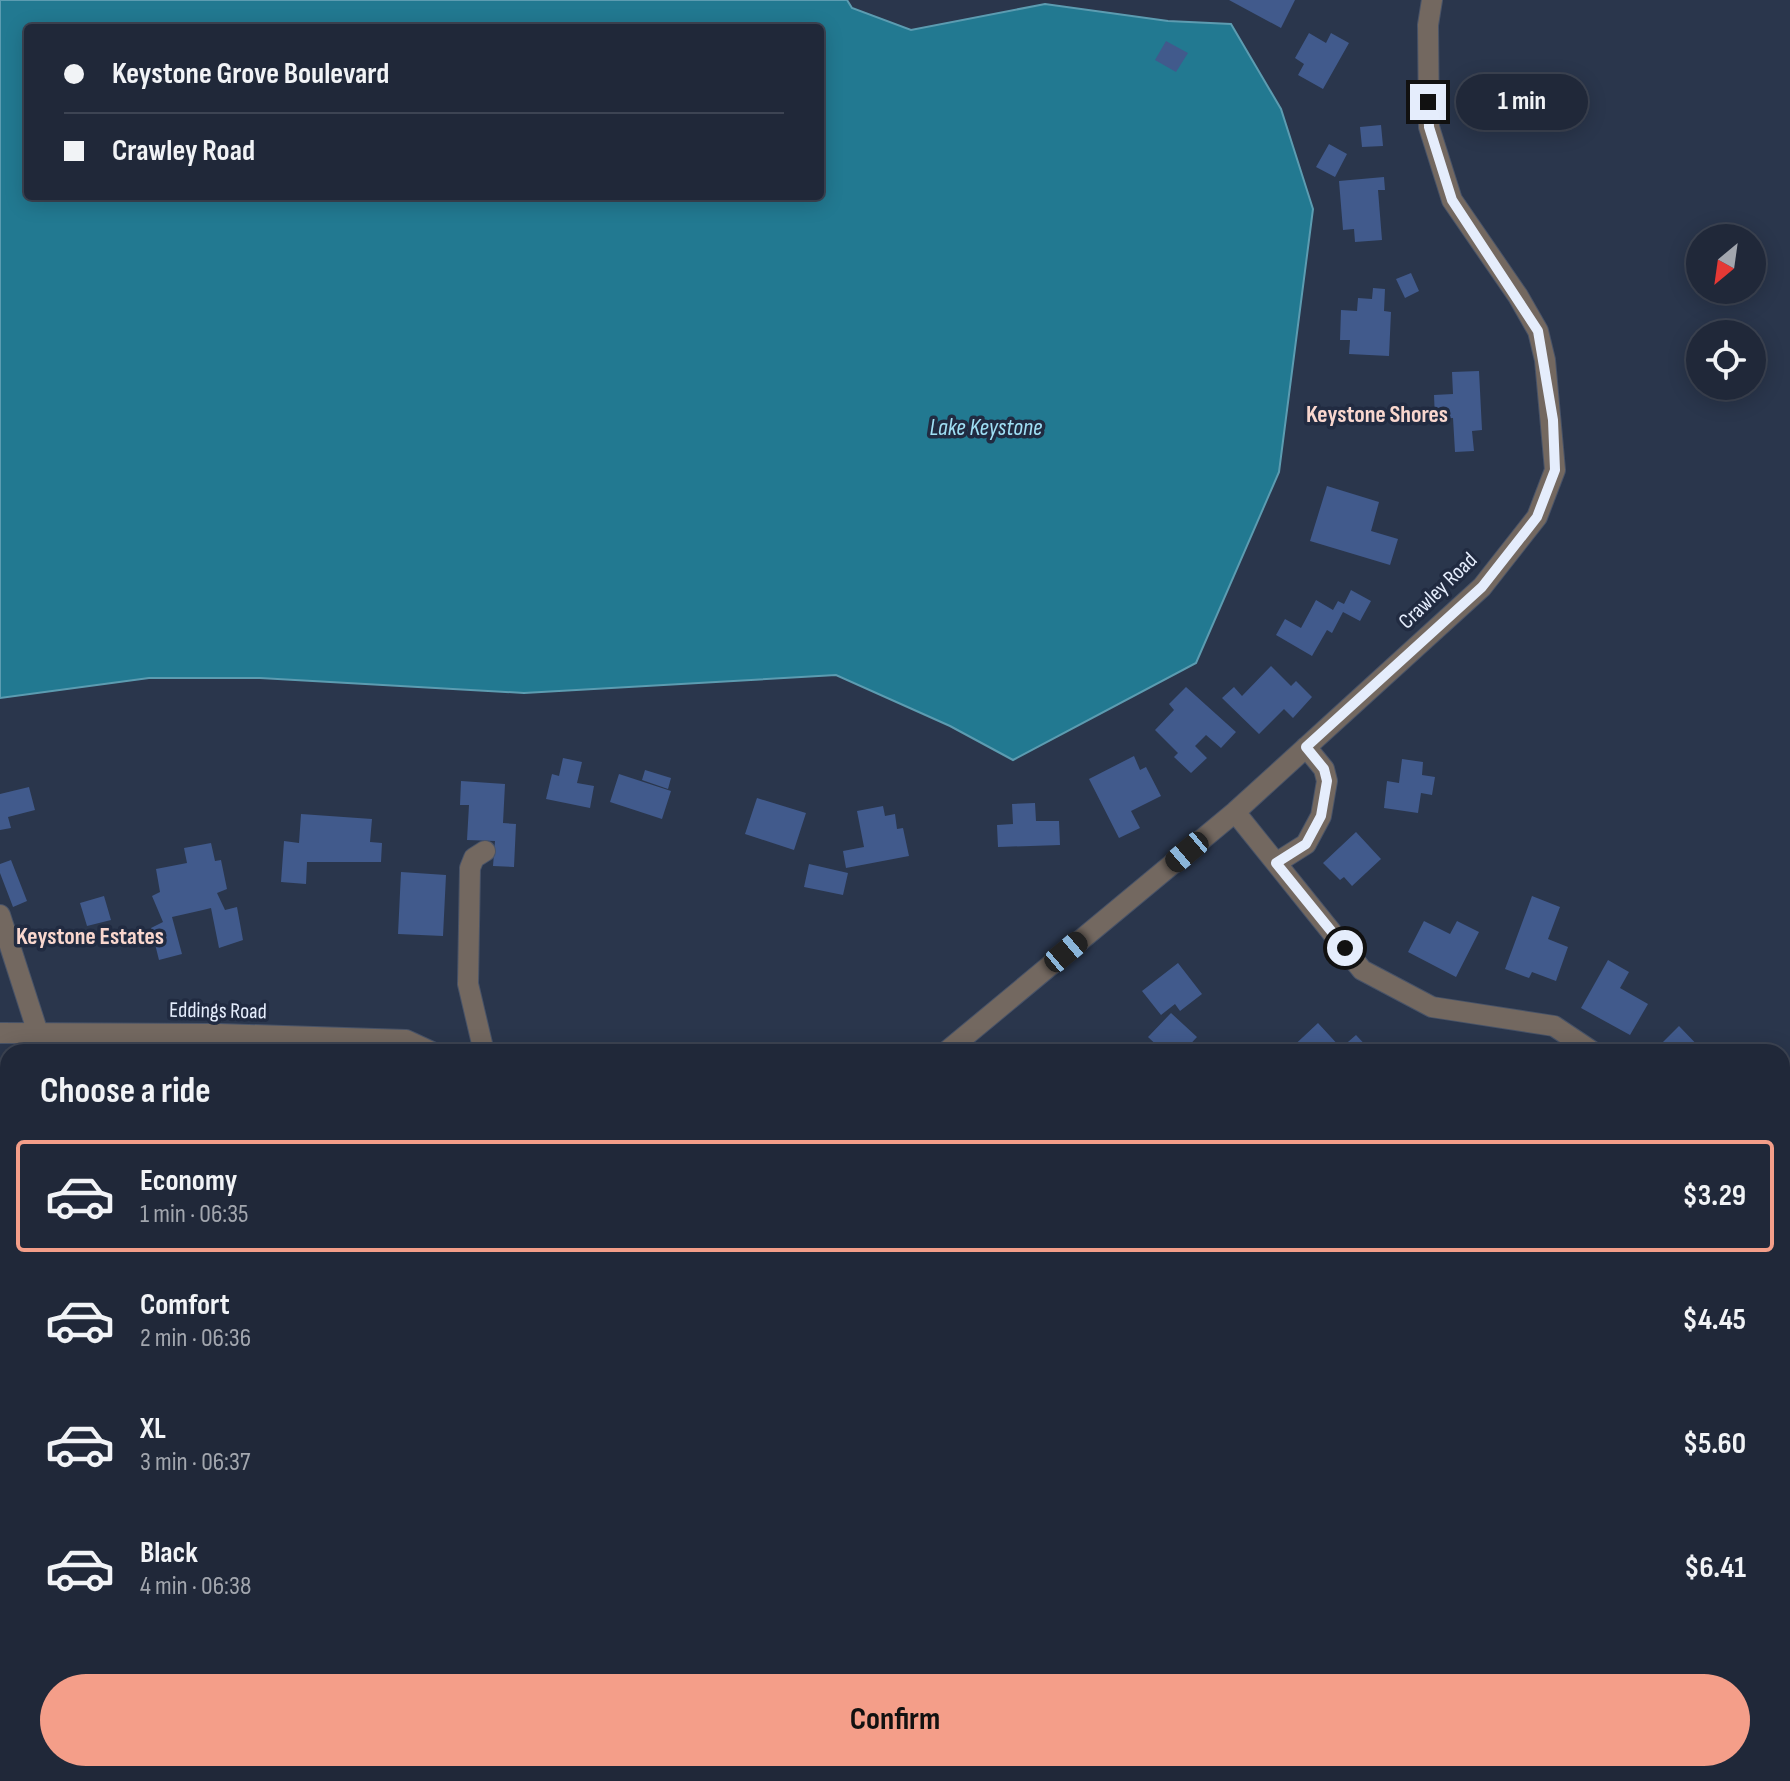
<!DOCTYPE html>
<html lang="en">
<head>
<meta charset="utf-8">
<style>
	:root { --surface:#202839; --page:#2d3444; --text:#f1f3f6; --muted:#a2a6ae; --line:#3d4453; --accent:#f49e89 }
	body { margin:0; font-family:"Sofia Sans Condensed",sans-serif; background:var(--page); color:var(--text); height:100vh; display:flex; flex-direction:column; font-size:30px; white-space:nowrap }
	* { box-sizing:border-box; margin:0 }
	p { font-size:26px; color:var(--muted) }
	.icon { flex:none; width:44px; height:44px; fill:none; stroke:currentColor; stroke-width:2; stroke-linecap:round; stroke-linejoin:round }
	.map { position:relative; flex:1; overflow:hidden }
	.details { position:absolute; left:0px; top:1044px; width:1790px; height:738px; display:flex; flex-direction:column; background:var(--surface); border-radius:24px 24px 0 0; box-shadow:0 4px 20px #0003,0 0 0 2px var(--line) }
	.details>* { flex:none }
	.top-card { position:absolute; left:24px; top:24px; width:800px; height:176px; border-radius:8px; box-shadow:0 4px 20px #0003,0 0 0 2px var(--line); display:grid; align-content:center; height:176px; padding:0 40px; background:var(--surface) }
	.needle { width:52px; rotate:209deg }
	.fabs { position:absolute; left:1686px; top:224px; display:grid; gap:16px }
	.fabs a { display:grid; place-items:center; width:80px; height:80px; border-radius:50%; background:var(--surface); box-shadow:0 4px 20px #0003,0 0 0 2px var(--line); font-size:40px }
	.end { position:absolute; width:36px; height:36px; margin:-18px; border:10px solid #e5edfc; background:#111; box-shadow:0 0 0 4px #111 }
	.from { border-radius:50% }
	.bubble { position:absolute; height:56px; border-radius:28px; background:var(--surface); box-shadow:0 4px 20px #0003,0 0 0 2px var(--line); font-size:26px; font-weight:700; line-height:56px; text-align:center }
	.car { position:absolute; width:24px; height:48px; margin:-24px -12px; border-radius:10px; box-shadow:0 0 6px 2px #0007; background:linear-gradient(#222 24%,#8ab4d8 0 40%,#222 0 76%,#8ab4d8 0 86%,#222 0) }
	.top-card b { display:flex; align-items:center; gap:28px; height:76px; font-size:30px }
	.top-card b+b { border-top:2px solid var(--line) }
	.top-card i { width:20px; height:20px; background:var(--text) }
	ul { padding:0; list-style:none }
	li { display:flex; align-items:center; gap:24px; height:112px; margin:0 16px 12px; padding:0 24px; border:4px solid transparent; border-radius:8px }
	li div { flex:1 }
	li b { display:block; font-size:30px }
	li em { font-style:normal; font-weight:700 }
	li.active { border-color:var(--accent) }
	li>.icon { width:72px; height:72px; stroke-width:1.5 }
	h2 { padding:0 40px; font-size:36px; line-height:96px }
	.action { display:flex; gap:16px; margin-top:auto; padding:16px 40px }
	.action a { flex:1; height:92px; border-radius:48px; background:var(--accent); color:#111; font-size:32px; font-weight:700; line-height:92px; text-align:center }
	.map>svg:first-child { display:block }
	.green { fill:#394c25 }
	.water { fill:#227991; stroke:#5c9cb1; stroke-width:2; fill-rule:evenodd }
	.building { fill:#415a8c }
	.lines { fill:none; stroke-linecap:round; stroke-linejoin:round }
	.minor-casing { stroke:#485368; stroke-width:22 }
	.minor { stroke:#736860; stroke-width:20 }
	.route { stroke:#e5edfc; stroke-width:10 }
	.labels { text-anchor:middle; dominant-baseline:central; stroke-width:7; stroke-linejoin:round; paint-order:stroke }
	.street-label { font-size:22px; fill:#e5edfc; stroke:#212b41 }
	.neighbourhood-label { font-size:24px; font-weight:bold; fill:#f9d7ce; stroke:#212b41 }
	.water-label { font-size:24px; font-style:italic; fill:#a0e0f5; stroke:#212b41 }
</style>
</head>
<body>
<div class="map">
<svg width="1790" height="1781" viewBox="0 0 1790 1781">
	<rect width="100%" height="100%" fill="#2a364c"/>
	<path class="green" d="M 581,1774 L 723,1774 L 710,1781 L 580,1781 Z
		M 855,1774 L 1172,1774 L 1153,1781 L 880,1781 Z"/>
	<path class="water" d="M 0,0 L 847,0 L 852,8 L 911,30 L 1045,4 L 1168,21 L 1231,24 L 1281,109 L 1313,209 L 1279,472 L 1196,663 L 1013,760 L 950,726 L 836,675 L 524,693 L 260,678 L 149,678 L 0,698 ZM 28,28 L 820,28 L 820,196 L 28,196 Z"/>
	<path class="building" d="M 1229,0 L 1295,0 L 1281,28 Z
		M 1309,33 L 1326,43 L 1331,33 L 1349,43 L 1323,89 L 1298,75 L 1304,64 L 1295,58 Z
		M 1166,41 L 1188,53 L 1176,72 L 1155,60 Z
		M 1381,125 L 1383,146 L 1362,147 L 1360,127 Z
		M 1329,144 L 1347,154 L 1335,177 L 1316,167 Z
		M 1384,177 L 1385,190 L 1378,190 L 1382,240 L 1355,242 L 1354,229 L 1343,230 L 1339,181 Z
		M 1411,273 L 1419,291 L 1405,298 L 1396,279 Z
		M 1373,288 L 1385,289 L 1384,311 L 1391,312 L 1389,356 L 1349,354 L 1350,340 L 1340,340 L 1341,310 L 1357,311 L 1358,298 L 1372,299 Z
		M 1479,371 L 1482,430 L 1472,431 L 1474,451 L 1455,452 L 1453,418 L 1435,419 L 1434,395 L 1453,394 L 1452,372 Z
		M 1327,486 L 1379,502 L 1371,531 L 1398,539 L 1390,565 L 1310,541 Z
		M 1351,590 L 1371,601 L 1360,621 L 1343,612 L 1332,633 L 1327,630 L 1312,656 L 1276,635 L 1285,619 L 1301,628 L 1316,600 L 1333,610 L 1338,601 L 1344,604 Z
		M 1271,666 L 1291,686 L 1296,681 L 1312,697 L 1293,718 L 1284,709 L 1259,734 L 1222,698 L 1234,687 L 1242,696 Z
		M 1186,687 L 1236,732 L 1221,748 L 1206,735 L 1195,746 L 1207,758 L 1191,773 L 1174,757 L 1178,753 L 1155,730 L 1174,710 L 1169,704 Z
		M 1134,756 L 1140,770 L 1146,767 L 1161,796 L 1131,811 L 1140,828 L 1119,838 L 1089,779 Z
		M 563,758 L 582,762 L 577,783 L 594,786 L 590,808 L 546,799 L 552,774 L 559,776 Z
		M 1402,759 L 1423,762 L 1422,775 L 1435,777 L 1432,795 L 1421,793 L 1418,813 L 1384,808 L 1387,781 L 1399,783 Z
		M 645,770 L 671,778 L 668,789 L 642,780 Z
		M 619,774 L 671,791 L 662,819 L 610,802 Z
		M 461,781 L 505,784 L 503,823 L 516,824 L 514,867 L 493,866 L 495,841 L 467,840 L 469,805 L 460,805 Z
		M 29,787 L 35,810 L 8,817 L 11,828 L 0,830 L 0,794 Z
		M 757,798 L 806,813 L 794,850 L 745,834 Z
		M 1035,803 L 1036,821 L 1059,821 L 1060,845 L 998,847 L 997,825 L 1013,824 L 1012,804 Z
		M 883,806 L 885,816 L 895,814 L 897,829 L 903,828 L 909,856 L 846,868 L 843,851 L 864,847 L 857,811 Z
		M 301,814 L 372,819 L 370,842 L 382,843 L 381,862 L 307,862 L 306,884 L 281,882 L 284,841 L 299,843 Z
		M 1356,832 L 1381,859 L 1352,886 L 1344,877 L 1340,880 L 1323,863 Z
		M 211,843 L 215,861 L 221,860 L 227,889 L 217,893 L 225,910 L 237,907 L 243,940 L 219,948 L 211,908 L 203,910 L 172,917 L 182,954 L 159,960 L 151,928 L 163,922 L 152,896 L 160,892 L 156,869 L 187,863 L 184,848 Z
		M 11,860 L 27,901 L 13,907 L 0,873 L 0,864 Z
		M 809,864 L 848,873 L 843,895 L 804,887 Z
		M 401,872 L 446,875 L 443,936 L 398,934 Z
		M 104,896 L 111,920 L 87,926 L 80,903 Z
		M 1532,896 L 1560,907 L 1548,939 L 1568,947 L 1556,981 L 1532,972 L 1529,978 L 1505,969 Z
		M 1424,921 L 1450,934 L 1457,921 L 1479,932 L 1456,977 L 1408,952 Z
		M 1608,960 L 1629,972 L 1620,988 L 1648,1004 L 1630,1035 L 1581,1008 Z
		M 1178,963 L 1202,994 L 1180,1011 L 1175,1004 L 1161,1015 L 1142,991 Z
		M 1171,1013 L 1197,1037 L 1183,1052 L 1164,1052 L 1148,1037 Z
		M 1318,1023 L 1341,1048 L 1356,1035 L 1372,1052 L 1287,1052 Z
		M 1679,1026 L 1704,1052 L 1653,1052 Z
		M 0,1361 L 8,1365 L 8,1414 L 0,1414 Z
		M 0,1748 L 8,1751 L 8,1774 L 30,1774 L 27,1781 L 0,1781 Z
		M 840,1774 L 850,1774 L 857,1781 L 833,1781 Z
		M 1462,1774 L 1500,1774 L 1498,1781 L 1460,1781 Z
		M 1510,1774 L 1538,1774 L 1536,1781 Z"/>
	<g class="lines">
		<g class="minor-casing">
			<path id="minor" d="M 1235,812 L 1362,970 L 1432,1007 L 1554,1026 L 1593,1052
				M 1276,863 L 1306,844 L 1321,816 L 1327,781 L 1324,769 L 1306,747
				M 0,915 L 38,1033
				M 0,1033 L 219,1034 L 406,1040 L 432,1052
				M 484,1052 L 468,984 L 470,868 L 474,858 L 485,851
				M 946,1052 L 1235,812 L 1482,587 L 1537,517 L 1555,470 L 1545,360 L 1538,331 L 1518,296 L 1452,200 L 1429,127 L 1428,25 L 1432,0
				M 0,1599 L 8,1582
				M 315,1781 L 319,1774
				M 1412,1781 L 1414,1774"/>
		</g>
		<use href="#minor" class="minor"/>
	</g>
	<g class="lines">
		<path class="route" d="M 1345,948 L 1276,863 L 1306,844 L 1321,816 L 1327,781 L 1324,769 L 1306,747 L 1482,587 L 1537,517 L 1555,470 L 1553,420 L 1538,331 L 1452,200 L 1429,127 L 1428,102"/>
	</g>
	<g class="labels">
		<g class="street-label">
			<text transform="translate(1438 591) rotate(-44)">Crawley Road</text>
			<text transform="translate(218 1011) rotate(1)">Eddings Road</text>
		</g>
		<g class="neighbourhood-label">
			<text x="1377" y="414">Keystone Shores</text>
			<text x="90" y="936">Keystone Estates</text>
		</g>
		<g class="water-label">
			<text x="986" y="427">Lake Keystone</text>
		</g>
	</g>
</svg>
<div class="fabs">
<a><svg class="needle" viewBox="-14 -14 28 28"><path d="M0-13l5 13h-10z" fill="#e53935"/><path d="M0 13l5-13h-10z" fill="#a2a6ae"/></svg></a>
<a><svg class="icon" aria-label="locate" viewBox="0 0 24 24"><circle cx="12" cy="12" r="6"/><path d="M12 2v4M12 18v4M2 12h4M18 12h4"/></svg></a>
</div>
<i class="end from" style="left:1345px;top:948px"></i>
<i class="end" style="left:1428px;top:102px"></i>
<div class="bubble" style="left:1456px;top:74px;width:132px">1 min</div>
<i class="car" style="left:1187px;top:852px;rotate:230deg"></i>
<i class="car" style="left:1066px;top:952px;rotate:50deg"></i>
<div class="top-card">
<b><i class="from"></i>Keystone Grove Boulevard</b>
<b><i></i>Crawley Road</b>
</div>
<section class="details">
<h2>Choose a ride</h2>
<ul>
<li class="active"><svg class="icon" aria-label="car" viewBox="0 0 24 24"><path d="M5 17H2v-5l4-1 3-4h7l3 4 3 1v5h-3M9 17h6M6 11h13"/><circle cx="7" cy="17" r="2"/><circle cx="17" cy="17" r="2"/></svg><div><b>Economy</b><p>1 min · 06:35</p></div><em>$3.29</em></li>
<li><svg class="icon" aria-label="car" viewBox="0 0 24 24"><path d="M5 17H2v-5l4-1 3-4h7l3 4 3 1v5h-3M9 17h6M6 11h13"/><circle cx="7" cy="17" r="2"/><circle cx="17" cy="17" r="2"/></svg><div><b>Comfort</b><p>2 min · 06:36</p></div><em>$4.45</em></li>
<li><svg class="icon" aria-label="car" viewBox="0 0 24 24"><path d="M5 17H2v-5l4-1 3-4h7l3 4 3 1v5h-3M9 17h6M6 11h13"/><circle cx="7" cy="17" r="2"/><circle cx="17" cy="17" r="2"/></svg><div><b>XL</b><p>3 min · 06:37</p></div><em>$5.60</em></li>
<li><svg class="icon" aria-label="car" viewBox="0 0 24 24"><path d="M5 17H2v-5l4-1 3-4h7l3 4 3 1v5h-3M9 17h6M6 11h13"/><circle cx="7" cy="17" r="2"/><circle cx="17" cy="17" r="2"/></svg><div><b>Black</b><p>4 min · 06:38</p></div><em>$6.41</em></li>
</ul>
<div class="action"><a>Confirm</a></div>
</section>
</div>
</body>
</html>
